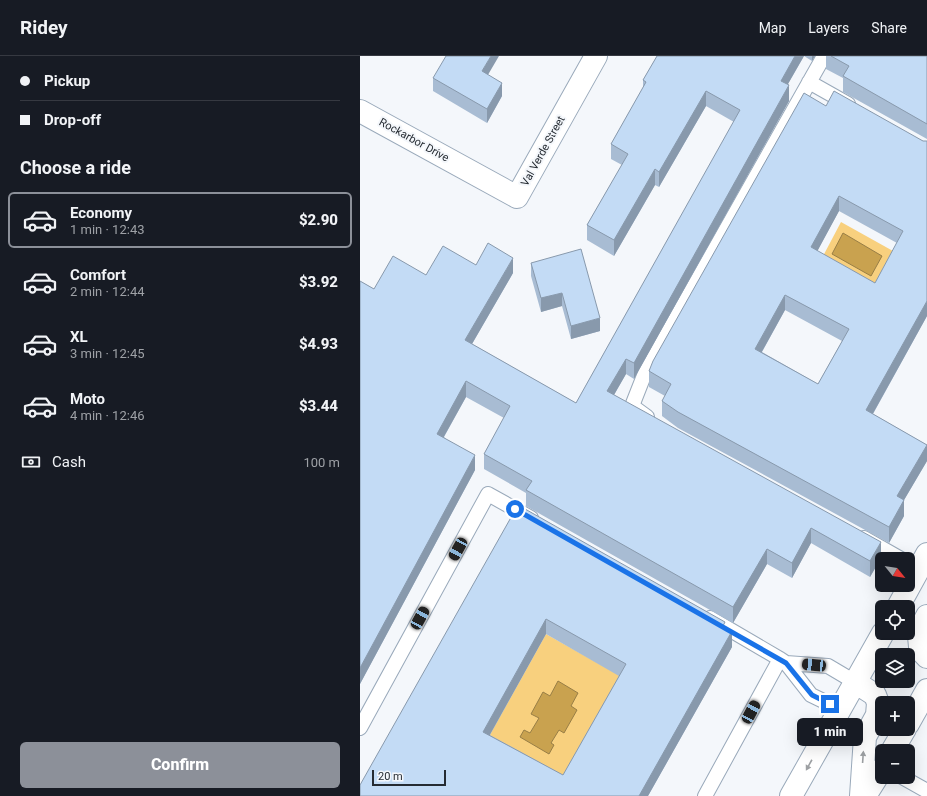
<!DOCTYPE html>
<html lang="en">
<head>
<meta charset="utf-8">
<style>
	:root { --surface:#171b24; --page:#20242c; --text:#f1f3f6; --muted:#9ea1a6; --line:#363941; --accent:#8c9099 }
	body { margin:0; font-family:Roboto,sans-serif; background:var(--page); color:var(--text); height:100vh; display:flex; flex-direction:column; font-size:15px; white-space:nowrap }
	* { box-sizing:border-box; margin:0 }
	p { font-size:13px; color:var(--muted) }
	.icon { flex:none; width:22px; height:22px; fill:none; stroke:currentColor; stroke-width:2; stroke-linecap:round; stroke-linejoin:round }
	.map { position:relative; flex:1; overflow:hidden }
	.sheet { display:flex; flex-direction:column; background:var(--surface); width:360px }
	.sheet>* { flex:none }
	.banner { display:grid; align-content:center; height:88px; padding:0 20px; background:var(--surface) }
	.needle { width:26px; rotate:120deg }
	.tools { position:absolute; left:515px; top:496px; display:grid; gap:8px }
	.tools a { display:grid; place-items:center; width:40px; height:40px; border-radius:6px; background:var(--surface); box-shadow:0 4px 16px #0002; font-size:20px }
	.scale { position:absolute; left:12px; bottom:10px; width:74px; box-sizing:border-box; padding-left:4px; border:2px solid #252b32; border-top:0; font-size:11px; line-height:14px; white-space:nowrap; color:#252b32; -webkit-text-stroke:3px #f4f7fb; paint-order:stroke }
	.end { position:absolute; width:18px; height:18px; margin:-9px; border:5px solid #1a73e8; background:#fff; box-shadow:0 0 0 2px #fff }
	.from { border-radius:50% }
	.bubble { position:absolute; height:28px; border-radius:6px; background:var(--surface); box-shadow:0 4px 16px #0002; font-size:13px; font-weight:800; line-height:28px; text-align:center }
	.car { position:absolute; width:12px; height:24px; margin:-12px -6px; border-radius:5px; box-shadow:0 0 3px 1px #0007; background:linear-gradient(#222 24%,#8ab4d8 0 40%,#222 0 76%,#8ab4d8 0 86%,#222 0) }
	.banner b { display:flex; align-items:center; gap:14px; height:38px; font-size:15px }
	.banner b+b { border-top:1px solid var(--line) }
	.banner i { width:10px; height:10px; background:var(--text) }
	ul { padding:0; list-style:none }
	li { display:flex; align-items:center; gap:12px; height:56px; margin:0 8px 6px; padding:0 12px; border:2px solid transparent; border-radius:6px }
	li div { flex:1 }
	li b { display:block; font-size:15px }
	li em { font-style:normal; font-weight:800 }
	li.on { border-color:var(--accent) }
	li>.icon { width:36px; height:36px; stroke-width:1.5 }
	h2 { padding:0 20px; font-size:18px; line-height:48px }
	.pay { display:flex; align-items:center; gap:10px; height:44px; padding:0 20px; font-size:15px }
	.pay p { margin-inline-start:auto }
	.primary-button { display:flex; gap:8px; margin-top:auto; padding:8px 20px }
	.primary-button a { flex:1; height:46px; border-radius:6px; background:var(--accent); color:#fff; font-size:16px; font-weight:800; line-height:46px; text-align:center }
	header { display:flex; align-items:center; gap:24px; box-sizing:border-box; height:56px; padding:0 20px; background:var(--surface); border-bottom:1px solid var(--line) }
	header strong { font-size:19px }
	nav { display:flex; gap:22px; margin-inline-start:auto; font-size:14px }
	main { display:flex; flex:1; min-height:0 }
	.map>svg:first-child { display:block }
	.green { fill:#f8d07e }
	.water { fill:#c9a24f; stroke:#987e46 }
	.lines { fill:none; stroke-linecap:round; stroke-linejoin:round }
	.lane-casing { stroke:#99a9ba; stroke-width:16 }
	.street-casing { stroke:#99a9ba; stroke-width:24 }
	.primary-casing { stroke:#99a9ba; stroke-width:24 }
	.lane { stroke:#fff; stroke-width:14 }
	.street { stroke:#fff; stroke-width:22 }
	.primary { stroke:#fff; stroke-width:22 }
	.wall { fill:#a8bcd3; fill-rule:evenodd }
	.shaded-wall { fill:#8899ac }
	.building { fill:#c3dbf5; stroke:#8899ac; fill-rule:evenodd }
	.oneway { fill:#9da0a3 }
	.route { stroke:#1a73e8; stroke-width:5 }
	.labels { text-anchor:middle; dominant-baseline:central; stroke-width:4; stroke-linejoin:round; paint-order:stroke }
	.street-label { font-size:11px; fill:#252b32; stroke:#f4f7fb }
</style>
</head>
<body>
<header>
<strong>Ridey</strong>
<nav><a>Map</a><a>Layers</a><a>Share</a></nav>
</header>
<main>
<section class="sheet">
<div class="banner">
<b><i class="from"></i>Pickup</b>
<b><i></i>Drop-off</b>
</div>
<h2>Choose a ride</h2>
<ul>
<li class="on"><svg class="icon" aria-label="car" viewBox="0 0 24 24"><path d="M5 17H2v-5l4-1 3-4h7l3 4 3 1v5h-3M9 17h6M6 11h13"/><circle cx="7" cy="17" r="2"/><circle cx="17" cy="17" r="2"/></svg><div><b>Economy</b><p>1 min · 12:43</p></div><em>$2.90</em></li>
<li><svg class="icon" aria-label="car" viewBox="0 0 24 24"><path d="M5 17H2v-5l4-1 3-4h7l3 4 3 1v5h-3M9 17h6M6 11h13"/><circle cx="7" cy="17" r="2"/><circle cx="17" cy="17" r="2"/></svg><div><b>Comfort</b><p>2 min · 12:44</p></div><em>$3.92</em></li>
<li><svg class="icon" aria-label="car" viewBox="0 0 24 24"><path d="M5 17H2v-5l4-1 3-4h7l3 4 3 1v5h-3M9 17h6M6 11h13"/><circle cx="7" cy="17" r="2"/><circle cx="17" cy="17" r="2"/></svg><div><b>XL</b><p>3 min · 12:45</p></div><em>$4.93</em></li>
<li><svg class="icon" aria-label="car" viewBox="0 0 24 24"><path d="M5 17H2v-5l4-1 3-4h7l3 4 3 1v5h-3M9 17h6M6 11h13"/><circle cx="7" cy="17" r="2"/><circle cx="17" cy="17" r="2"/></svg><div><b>Moto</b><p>4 min · 12:46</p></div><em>$3.44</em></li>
</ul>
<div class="pay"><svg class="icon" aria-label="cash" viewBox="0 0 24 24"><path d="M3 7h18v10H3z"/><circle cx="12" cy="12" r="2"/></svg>Cash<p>100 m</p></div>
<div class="primary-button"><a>Confirm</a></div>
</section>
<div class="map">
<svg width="567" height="740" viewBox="0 0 567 740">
	<rect width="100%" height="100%" fill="#f4f7fb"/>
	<path class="green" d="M 481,166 L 533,195 L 513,231 L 462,202 Z
		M 186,578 L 266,623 L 203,735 L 123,691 Z"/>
	<path class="water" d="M 483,177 L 522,200 L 511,220 L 472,198 Z
		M 198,625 L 218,637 L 211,650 L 217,654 L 204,677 L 199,674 L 191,687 L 194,689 L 189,698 L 160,681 L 164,674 L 170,677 L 179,662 L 171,658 L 183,636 L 190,640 Z"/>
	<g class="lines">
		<g class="lane-casing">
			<path id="lane" d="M 449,26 L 488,48
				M 287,361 L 272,350 L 285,317 L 464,0
				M 504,482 L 541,503
				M 350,562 L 420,603
				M 426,607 L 468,610 L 495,626
				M 0,672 L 128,438 L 171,462
				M 542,721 L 567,735
				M 345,740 L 420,603 L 426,607 L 451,639 L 480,653"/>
		</g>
		<g class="street-casing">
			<path id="street" d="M 0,55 L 157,141 L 236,0"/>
		</g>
		<g class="primary-casing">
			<path id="primary" d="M 538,551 L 567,498
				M 567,560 C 560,572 554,590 567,601
				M 495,626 L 515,639 L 518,647 L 517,659 L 505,681 L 501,740
				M 548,668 L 567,634
				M 532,695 L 545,673
				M 431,740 L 523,577
				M 505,740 L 522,713"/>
		</g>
		<use href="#lane" class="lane"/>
		<use href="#street" class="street"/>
		<use href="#primary" class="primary"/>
	</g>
	<path class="wall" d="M 297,0 L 455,0 L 452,5 L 444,0 L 428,28 L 429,45 L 274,323 L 266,318 L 254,339 L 521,502 L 510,521 L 451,487 L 432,522 L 407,508 L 373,567 L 166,450 L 166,437 L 124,413 L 124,398 L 144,362 L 106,341 L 84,381 L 115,414 L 0,628 L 0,225 L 14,233 L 66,219 L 116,209 L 153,217 L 112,288 L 216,347 L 374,66 L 346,50 L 299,131 L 295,129 L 254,200 L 227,184 L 227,169 L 262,109 L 251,103 L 251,88 L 283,32 L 283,24 Z
		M 466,0 L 567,0 L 567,83 L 483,36 L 483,22 L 466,13 Z
		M 128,19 L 142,40 L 127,67 L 73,35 L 73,22 Z
		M 466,50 L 563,85 L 567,260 L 513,358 L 567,389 L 567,405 L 544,444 L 544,460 L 529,487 L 318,372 L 302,360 L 302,345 L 305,340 L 289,331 L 289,315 ZM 479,155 L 537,187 L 515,227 L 457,195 ZM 425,254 L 482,285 L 458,328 L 402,296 Z
		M 171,207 L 240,275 L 211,283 L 202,250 L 181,256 L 171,220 Z
		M 158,449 L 365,571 L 372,591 L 288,740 L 0,740 ZM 186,578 L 259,620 L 203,719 L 130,679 Z"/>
	<path class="shaded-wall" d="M 131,0 L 139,0 L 122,29 L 122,15 Z
		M 435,0 L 444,0 L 421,40 L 421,25 Z
		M 452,0 L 455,0 L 452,5 Z
		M 142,27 L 142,40 L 127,67 L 127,53 Z
		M 429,29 L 429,45 L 274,323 L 274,307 Z
		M 346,35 L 346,50 L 299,131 L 299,116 Z
		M 295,113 L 295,129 L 254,200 L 254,184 Z
		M 479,140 L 479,155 L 451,207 L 451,191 Z
		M 153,202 L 153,217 L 105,300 L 105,284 Z
		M 202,237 L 202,250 L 181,256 L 181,242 Z
		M 425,239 L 425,254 L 395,308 L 395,293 Z
		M 567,245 L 567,260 L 506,370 L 506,354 Z
		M 240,262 L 240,275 L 211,283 L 211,270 Z
		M 266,303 L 266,318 L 247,351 L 247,335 Z
		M 106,325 L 106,341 L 77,393 L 77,378 Z
		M 567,389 L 567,405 L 537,456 L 537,440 Z
		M 115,399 L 115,414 L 0,628 L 0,612 Z
		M 544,444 L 544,460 L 529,487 L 529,471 Z
		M 451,472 L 451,487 L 432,522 L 432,507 Z
		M 521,486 L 521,502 L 510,521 L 510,505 Z
		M 407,493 L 407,508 L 373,567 L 373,551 Z
		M 186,563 L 186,578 L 123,691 L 123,676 Z
		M 372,575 L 372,591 L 288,740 L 279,740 Z"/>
	<path class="building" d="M 86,0 L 131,0 L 122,15 L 142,27 L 127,53 L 73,22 Z
		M 297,0 L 435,0 L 421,25 L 429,29 L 274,307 L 266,303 L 247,335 L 521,486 L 510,505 L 451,472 L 432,507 L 407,493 L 373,551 L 166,434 L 172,425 L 124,398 L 150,350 L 106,325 L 77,378 L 115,399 L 0,612 L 0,225 L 14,233 L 33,200 L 66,219 L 83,190 L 116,209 L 128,187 L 153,202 L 105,284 L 216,347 L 380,54 L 346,35 L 299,116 L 295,113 L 254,184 L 227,169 L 268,98 L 251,88 L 286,26 L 283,24 Z
		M 471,0 L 567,0 L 567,68 L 483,20 L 489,10 Z
		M 474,35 L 563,85 L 567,85 L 567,245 L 506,354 L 567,389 L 537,440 L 544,444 L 529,471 L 318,356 L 302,345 L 311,328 L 289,315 L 293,305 L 444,37 L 466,50 ZM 479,140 L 543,175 L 515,227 L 451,191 ZM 425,239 L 489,273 L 458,328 L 395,293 Z
		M 221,193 L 240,262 L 211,270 L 202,237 L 181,242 L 171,207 Z
		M 158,449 L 365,566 L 363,570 L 372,575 L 279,740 L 0,740 L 0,729 ZM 186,563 L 266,608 L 203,719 L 123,676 Z"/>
	<defs><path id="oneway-solid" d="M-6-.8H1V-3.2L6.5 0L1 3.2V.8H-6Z"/></defs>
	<g class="oneway">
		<use href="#oneway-solid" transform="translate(503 701) rotate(-86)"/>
		<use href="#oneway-solid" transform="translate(449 709) rotate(119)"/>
	</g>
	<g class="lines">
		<path class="route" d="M 155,453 L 426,607 L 452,639 L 470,648"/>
	</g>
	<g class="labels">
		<g class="street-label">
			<text transform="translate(54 84) rotate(29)">Rockarbor Drive</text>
			<text transform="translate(183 95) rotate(-61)">Val Verde Street</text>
		</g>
	</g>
</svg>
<div class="tools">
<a><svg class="needle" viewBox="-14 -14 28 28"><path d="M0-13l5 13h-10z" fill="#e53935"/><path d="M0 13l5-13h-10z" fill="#9ea1a6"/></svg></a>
<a><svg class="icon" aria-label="locate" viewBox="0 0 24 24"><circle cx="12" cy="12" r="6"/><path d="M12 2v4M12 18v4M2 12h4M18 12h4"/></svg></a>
<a><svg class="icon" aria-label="layers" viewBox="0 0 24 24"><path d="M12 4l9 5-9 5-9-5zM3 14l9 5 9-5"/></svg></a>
<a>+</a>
<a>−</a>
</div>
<div class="scale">20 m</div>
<i class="end from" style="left:155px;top:453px"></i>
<i class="end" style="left:470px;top:648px"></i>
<div class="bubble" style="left:437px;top:662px;width:66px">1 min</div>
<i class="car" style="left:98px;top:493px;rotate:209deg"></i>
<i class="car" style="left:60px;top:562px;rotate:29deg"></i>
<i class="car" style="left:454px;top:609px;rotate:275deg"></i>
<i class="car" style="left:391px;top:656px;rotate:28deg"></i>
</div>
</main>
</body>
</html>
